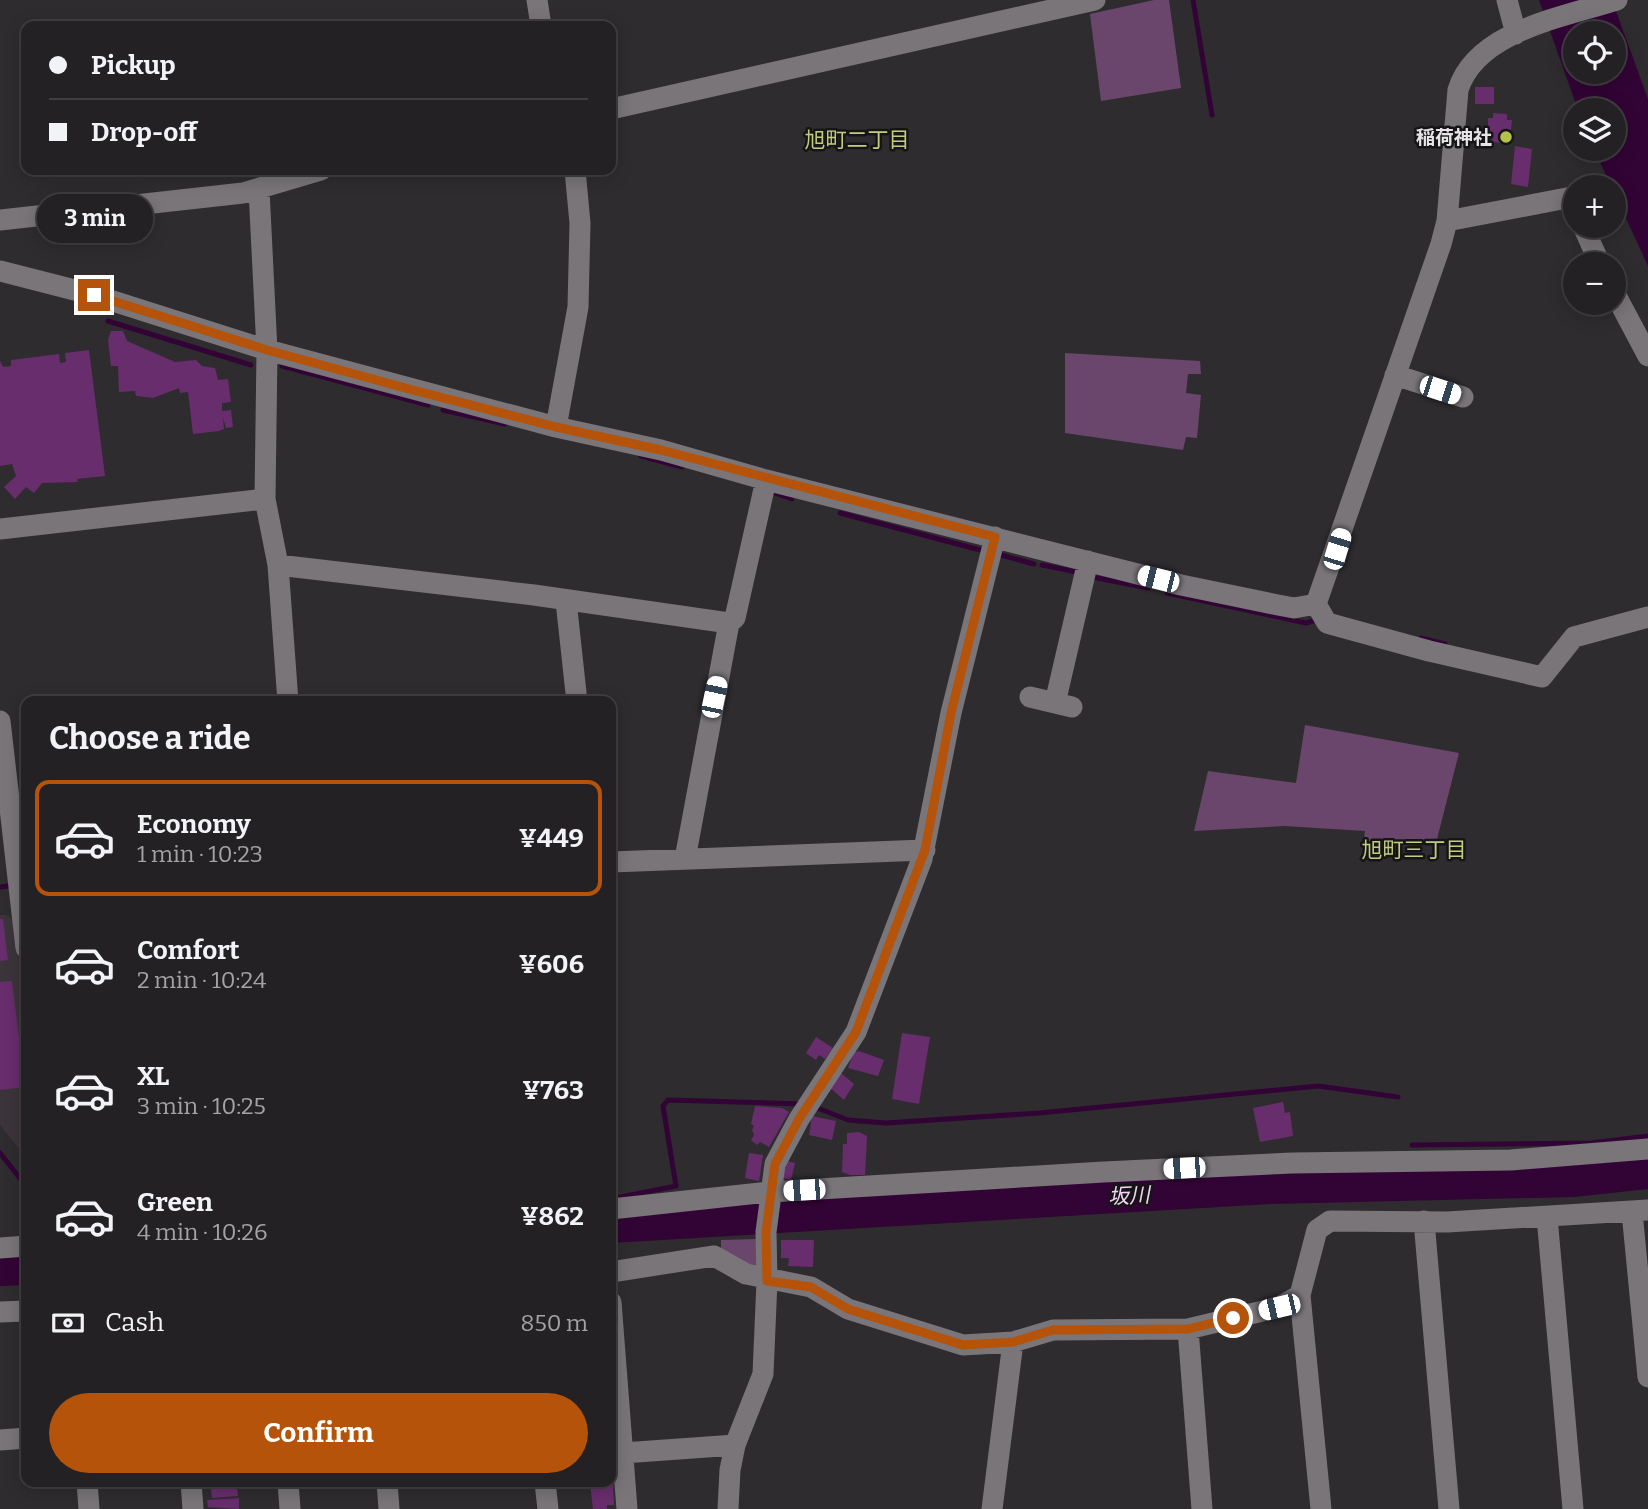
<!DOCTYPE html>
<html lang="en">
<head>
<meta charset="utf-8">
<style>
	:root { --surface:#232123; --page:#2f2e30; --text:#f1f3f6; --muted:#a3a3a6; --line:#403e41; --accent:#b45309 }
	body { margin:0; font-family:Bitter,"Noto Sans JP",serif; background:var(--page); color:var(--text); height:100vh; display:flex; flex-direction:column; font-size:26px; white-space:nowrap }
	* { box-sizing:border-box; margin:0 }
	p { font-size:23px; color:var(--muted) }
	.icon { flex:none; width:38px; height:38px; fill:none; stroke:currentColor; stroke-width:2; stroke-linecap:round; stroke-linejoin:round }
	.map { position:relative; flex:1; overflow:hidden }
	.side { position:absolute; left:21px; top:696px; width:595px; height:791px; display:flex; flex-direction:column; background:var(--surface); border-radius:14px; box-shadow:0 4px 18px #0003,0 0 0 2px var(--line) }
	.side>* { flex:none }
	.hud { position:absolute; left:21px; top:21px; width:595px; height:154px; border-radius:14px; box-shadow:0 4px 18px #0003,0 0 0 2px var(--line); display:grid; align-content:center; height:154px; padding:0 28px; background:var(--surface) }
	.tools { position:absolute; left:1563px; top:21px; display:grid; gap:14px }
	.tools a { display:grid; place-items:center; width:63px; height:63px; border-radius:50%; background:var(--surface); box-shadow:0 4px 18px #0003,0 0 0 2px var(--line); font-size:35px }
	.end { position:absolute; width:32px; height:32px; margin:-16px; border:9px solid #b45309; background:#fff; box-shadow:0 0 0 4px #fff }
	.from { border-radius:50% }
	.bubble { position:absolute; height:49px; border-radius:24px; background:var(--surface); box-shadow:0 4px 18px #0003,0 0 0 2px var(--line); font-size:23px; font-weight:700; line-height:49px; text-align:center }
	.car { position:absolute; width:21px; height:42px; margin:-21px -10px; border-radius:9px; box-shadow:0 0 5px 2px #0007; background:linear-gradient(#fff 24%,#345 0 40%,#fff 0 76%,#345 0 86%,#fff 0) }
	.hud b { display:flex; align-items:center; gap:24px; height:66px; font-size:26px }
	.hud b+b { border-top:2px solid var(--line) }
	.hud i { width:18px; height:18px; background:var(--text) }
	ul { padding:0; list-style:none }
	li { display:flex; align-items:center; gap:21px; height:116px; margin:0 14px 10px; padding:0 14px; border:4px solid transparent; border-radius:14px }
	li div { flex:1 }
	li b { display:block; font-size:26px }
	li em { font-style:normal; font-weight:700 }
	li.current { border-color:var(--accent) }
	li>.icon { width:63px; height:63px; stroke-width:1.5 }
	h2 { padding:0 28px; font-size:32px; line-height:84px }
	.pay { display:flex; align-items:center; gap:18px; height:77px; padding:0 28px; font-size:26px }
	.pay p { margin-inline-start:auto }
	.action { display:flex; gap:14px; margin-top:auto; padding:14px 28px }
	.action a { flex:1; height:80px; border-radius:42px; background:var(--accent); color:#fff; font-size:28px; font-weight:700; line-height:80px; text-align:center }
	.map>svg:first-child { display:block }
	.built { fill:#3b353b }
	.green { fill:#6a466d }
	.water { fill:#320435; fill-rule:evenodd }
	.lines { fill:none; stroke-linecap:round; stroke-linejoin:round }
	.stream { stroke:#320435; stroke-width:5 }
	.river { stroke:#320435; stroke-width:32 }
	.building { fill:#682d6d }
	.minor { stroke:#797579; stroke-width:21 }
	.route { stroke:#b45309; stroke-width:9 }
	.poi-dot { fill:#b5c249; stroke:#161516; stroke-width:2.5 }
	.labels { text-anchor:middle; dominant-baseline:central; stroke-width:5; stroke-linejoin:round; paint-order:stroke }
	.poi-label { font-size:19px; font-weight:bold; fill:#e6e4e6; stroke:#161516; text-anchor:end }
	.neighbourhood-label { font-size:21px; fill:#c2cc7f; stroke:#161516 }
	.water-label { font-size:21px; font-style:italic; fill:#f5d2f6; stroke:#161516 }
</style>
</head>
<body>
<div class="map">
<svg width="1648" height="1509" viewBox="0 0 1648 1509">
	<rect width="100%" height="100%" fill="#2f2c2f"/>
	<path class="built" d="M 0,915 L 6,915 L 14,920 L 26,1019 L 26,1157 L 0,1125 Z"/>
	<path class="green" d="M 1154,0 L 1169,0 L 1181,88 L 1101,101 L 1090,14 Z
		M 1065,353 L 1200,361 L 1201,374 L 1188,374 L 1186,393 L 1201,395 L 1197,438 L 1186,437 L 1183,450 L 1065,433 Z
		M 1305,725 L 1459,753 L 1436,843 L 1363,850 L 1365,831 L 1284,826 L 1194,831 L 1208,771 L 1296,783 Z
		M 758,1239 L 759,1265 L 752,1268 L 721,1250 L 721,1240 Z"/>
	<path class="water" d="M 1539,0 L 1612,0 L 1648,99 L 1648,266 L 1594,149 L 1614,149 L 1614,110 L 1578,110 ZM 1575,33 L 1614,33 L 1614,72 L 1575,72 Z"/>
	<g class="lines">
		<path class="stream" d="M 1193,0 L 1212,115
			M 108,321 L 251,365
			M 282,366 L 428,405
			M 443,410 L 505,424
			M 641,456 L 682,467
			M 772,492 L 792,499
			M 840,513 L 980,550
			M 1001,555 L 1034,564
			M 1042,565 L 1077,572
			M 1092,577 L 1148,588
			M 1167,593 L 1306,623 L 1320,619
			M 1421,638 L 1445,644
			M 0,887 L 8,886
			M 815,1107 L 848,1120 L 886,1123 L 1039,1113 L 1318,1086 L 1398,1097
			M 1412,1145 L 1591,1143 L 1648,1136
			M 0,1153 L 26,1186
			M 616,1198 L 676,1186 L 663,1106 L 668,1100 L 802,1104"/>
		<path class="river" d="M 611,1227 L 1270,1188 L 1573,1181 L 1648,1173
			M 0,1270 L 26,1269"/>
	</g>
	<path class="building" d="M 1475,87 L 1494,87 L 1494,104 L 1475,104 Z
		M 1493,113 L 1507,114 L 1507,120 L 1512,120 L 1510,138 L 1504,138 L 1504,143 L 1491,142 L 1493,137 L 1488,135 L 1488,118 L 1493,118 Z
		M 1515,146 L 1532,149 L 1528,187 L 1511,184 Z
		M 111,331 L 123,331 L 127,341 L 175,362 L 196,360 L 202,366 L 215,368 L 218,380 L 228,379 L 231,402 L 222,403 L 222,411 L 231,410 L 233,427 L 226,428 L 223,418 L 224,429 L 219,431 L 193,434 L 188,392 L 180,393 L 179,388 L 153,398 L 136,396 L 135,391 L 119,392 L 118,366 L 111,366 L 108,340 Z
		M 89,350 L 105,476 L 77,479 L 78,482 L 42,483 L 34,493 L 26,487 L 15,499 L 4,487 L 16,476 L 12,464 L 0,466 L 0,361 L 3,367 L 11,366 L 11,360 L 59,354 L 60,363 L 66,362 L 65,353 Z
		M 0,919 L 3,919 L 8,960 L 0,961 Z
		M 12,981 L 25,1087 L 0,1090 L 0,982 Z
		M 902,1033 L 930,1037 L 919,1104 L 892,1099 Z
		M 816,1037 L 833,1048 L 825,1059 L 819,1055 L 816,1060 L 806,1053 Z
		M 859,1051 L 884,1060 L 878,1076 L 848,1068 L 854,1052 Z
		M 841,1073 L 854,1084 L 844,1100 L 829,1087 Z
		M 1283,1102 L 1285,1113 L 1290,1112 L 1293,1136 L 1260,1142 L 1253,1108 Z
		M 755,1106 L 782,1108 L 789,1112 L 769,1147 L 760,1142 L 757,1145 L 751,1140 L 754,1135 L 752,1130 L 754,1126 L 751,1124 Z
		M 812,1116 L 836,1121 L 832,1140 L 809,1135 Z
		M 859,1132 L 867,1136 L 865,1175 L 850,1175 L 842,1172 L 843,1144 L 847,1144 L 847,1133 Z
		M 749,1153 L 763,1155 L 759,1181 L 745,1178 Z
		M 786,1161 L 795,1163 L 791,1180 L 782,1178 Z
		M 781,1240 L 814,1240 L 813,1267 L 788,1266 L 789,1258 L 781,1258 Z
		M 210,1482 L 232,1482 L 232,1487 L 237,1487 L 238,1496 L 212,1498 Z
		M 613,1482 L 614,1505 L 607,1505 L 607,1509 L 593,1509 L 590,1484 Z
		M 239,1498 L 239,1509 L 208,1507 L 207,1500 Z"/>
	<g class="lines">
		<path class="minor" d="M 537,0 L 541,26
			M 1507,0 L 1516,34
			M 611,109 L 1095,0
			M 259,190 L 267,350 L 265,499 L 278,565 L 288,702
			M 0,220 L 243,193 L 321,170
			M 1447,221 L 1572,197 L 1575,205
			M 1583,226 L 1600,264
			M 0,271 L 94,295 L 267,350 L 556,427 L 661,450 L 766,480 L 1181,585 L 1278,605 L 1294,608 L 1316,604 L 1441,244 L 1447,221 L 1458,90 C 1476,31 1564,17 1617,0
			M 1614,292 L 1648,356
			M 1395,375 L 1463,397
			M 556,427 L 578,307 L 580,223 L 575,170
			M 0,529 L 265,499
			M 278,565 L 534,595 L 729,623
			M 566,601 L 577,702
			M 1316,604 L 1327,623 L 1429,651 L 1542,677 L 1574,637 L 1648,617
			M 1030,697 L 1072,707
			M 1055,703 L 1088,561
			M 0,721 L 26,948
			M 685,859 L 729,623 L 735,618 L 766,480
			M 611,862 L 925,850
			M 611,1209 L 769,1192 L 1104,1172 L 1292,1163 L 1511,1160 L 1648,1149
			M 1632,1212 L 1648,1377
			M 1547,1217 L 1573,1509
			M 1424,1221 L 1449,1509
			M 0,1248 L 26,1246
			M 611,1272 L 714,1256 L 746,1274 L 811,1287 L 848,1309 L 963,1345 L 1013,1342 L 1053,1330 L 1188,1329 L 1279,1307 L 1300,1295 L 1317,1230 L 1330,1221 L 1447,1222 L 1648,1210
			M 1300,1295 L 1321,1509
			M 611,1302 L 627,1509
			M 0,1312 L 26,1311
			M 1188,1329 L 1202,1509
			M 0,1440 L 26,1438
			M 623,1453 L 735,1445
			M 87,1482 L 89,1509
			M 191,1482 L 193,1509
			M 288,1482 L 290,1509
			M 387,1482 L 389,1509
			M 545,1482 L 548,1509
			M 728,1509 L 730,1470 L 735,1445 L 763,1374 L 767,1281 L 766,1232 L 775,1164 L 799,1119 L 856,1032 L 922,859 L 951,713 L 995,537
			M 992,1509 L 1013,1342"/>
	</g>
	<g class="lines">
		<path class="route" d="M 94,295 L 267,350 L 409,389 L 556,427 L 661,450 L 995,537 L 951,713 L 925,850 L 856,1032 L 799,1119 L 775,1164 L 766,1232 L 767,1281 L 811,1287 L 848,1309 L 963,1345 L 1013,1342 L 1053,1330 L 1188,1329 L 1233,1318"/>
	</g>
	<circle class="poi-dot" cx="1506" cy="137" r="7"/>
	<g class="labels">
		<g class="poi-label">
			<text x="1492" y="137">稲荷神社</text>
		</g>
		<g class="neighbourhood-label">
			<text x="857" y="140">旭町二丁目</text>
			<text x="1414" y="850">旭町三丁目</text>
		</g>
		<g class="water-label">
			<text transform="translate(1129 1196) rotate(-3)">坂川</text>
		</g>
	</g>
</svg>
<div class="tools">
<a><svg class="icon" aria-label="locate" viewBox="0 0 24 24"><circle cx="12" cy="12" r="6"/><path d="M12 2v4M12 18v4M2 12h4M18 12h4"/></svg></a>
<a><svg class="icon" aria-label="layers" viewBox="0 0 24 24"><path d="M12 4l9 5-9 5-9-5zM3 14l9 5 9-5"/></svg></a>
<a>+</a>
<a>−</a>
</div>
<i class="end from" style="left:1233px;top:1318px"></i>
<i class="end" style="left:94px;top:295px"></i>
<div class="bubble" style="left:37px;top:194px;width:116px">3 min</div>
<i class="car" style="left:1440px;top:390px;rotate:108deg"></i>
<i class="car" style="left:1337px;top:549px;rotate:17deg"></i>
<i class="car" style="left:1158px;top:579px;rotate:284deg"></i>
<i class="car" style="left:714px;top:697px;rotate:12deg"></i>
<i class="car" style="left:1184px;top:1168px;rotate:267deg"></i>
<i class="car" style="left:804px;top:1190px;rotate:267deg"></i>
<i class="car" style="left:1279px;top:1307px;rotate:257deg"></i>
<div class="hud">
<b><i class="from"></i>Pickup</b>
<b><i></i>Drop-off</b>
</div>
<section class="side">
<h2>Choose a ride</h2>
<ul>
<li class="current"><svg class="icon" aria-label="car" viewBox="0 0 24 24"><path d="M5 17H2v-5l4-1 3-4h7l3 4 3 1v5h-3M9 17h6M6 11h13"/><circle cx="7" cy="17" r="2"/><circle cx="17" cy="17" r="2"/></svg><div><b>Economy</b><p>1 min · 10:23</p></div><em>¥449</em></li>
<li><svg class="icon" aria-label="car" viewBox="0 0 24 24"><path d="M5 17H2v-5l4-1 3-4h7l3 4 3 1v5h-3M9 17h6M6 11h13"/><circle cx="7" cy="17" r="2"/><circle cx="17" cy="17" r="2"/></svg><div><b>Comfort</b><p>2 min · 10:24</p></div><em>¥606</em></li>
<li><svg class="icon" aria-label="car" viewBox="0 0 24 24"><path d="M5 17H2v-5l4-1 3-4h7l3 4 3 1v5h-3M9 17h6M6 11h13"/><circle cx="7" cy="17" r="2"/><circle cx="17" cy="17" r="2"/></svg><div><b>XL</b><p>3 min · 10:25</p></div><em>¥763</em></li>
<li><svg class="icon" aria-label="car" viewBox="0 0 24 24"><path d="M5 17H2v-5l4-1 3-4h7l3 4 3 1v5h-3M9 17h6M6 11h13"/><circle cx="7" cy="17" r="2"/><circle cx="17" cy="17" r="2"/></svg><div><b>Green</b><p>4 min · 10:26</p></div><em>¥862</em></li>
</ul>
<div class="pay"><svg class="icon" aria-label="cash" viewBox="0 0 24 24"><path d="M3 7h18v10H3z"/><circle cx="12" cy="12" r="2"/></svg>Cash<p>850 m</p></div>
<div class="action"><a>Confirm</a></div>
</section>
</div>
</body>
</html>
